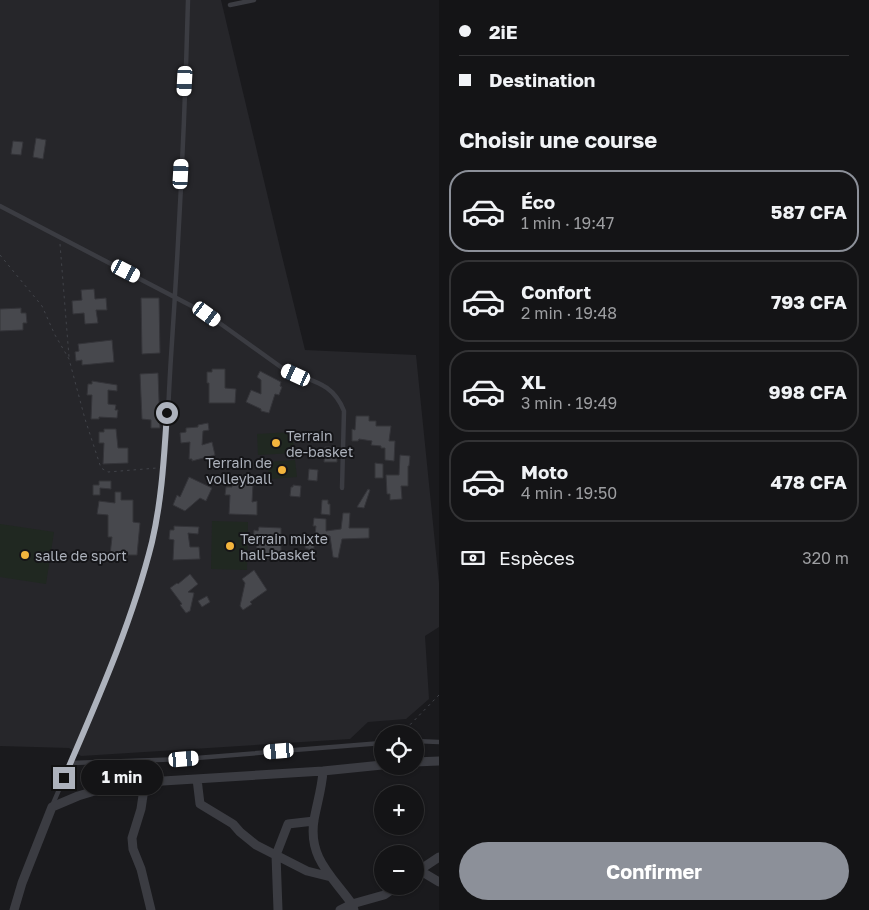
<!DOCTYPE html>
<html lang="fr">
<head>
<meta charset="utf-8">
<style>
	:root { --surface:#141416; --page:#212123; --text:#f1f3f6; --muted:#9d9ea1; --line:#333335; --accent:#8c9099 }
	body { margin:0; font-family:"Golos Text",sans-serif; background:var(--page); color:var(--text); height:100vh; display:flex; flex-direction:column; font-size:19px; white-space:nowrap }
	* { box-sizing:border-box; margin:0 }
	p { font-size:16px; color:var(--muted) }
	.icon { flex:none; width:28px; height:28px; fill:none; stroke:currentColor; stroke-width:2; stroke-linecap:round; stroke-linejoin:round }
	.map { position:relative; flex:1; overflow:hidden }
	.panel { display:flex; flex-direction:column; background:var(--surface); width:430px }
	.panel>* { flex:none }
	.top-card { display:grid; align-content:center; height:110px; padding:0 20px; background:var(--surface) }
	.buttons { position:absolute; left:374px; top:725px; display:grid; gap:10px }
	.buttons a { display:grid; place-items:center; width:50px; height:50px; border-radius:50%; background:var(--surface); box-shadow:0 1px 4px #0004,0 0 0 1px var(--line); font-size:25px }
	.end { position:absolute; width:22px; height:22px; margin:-11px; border:6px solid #adb2bc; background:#111; box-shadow:0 0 0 2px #111 }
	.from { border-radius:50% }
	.bubble { position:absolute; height:35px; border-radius:18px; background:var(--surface); box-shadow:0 1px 4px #0004,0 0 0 1px var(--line); font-size:16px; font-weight:700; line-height:35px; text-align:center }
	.car { position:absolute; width:15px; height:30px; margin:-15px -8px; border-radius:6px; box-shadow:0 0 4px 1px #0007; background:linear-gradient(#fff 24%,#345 0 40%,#fff 0 76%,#345 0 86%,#fff 0) }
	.top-card b { display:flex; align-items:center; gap:18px; height:48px; font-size:19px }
	.top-card b+b { border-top:1px solid var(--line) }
	.top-card i { width:12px; height:12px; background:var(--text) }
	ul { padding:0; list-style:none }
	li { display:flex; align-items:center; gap:15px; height:82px; margin:0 10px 8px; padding:0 10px; border:2px solid var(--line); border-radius:20px }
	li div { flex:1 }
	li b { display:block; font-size:19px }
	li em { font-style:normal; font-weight:700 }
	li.selected { border-color:var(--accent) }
	li>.icon { width:45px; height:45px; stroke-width:1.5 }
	h2 { padding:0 20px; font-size:22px; line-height:60px }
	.pay { display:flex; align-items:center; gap:12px; height:55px; padding:0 20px; font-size:19px }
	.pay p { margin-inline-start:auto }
	.action { display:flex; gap:10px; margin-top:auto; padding:10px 20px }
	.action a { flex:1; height:58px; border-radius:30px; background:var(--accent); color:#fff; font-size:20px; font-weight:700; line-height:58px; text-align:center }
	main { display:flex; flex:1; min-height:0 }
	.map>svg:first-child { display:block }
	.built { fill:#26262a }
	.green { fill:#202821 }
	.building { fill:#47484d; stroke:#343439 }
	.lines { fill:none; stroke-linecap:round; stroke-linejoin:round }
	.path { stroke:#414349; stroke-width:1; stroke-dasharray:2.5 4; stroke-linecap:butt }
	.service { stroke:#3b3c42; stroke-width:4.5 }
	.minor { stroke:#3b3c42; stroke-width:9 }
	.route { stroke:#adb2bc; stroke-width:6 }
	.poi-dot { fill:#f3b53d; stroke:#151518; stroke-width:2 }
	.labels { text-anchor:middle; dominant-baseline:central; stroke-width:4; stroke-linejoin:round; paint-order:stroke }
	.poi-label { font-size:14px; fill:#adb2bc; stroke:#151518; text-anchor:start }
</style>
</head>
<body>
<main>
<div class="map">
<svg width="439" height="910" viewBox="0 0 439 910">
	<rect width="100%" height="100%" fill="#1a1a1d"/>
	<path class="built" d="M 0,0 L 221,0 L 280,248 L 305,350 L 416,355 L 439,583 L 439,627 L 425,636 L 429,699 L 406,719 L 368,722 L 350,739 L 81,756 L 69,748 L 0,746 Z"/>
	<path class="green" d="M 293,432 L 294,453 L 258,455 L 257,434 Z
		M 295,460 L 297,477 L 269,479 L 268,462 Z
		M 212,521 L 248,522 L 247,570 L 211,569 Z
		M 0,524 L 54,532 L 46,584 L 0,577 Z"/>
	<path class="building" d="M 36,138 L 46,140 L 43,159 L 33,157 Z
		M 13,141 L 23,142 L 21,155 L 11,154 Z
		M 94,289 L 95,299 L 106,298 L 107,310 L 96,310 L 98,323 L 85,324 L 84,313 L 73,314 L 72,301 L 82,300 L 81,290 Z
		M 141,298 L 159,298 L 160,353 L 142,354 Z
		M 21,308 L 21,313 L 26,313 L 27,323 L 23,323 L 23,330 L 0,331 L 0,309 Z
		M 112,340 L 114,362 L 82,365 L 82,360 L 76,361 L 75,352 L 79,351 L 78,344 Z
		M 212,369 L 225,369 L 225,388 L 236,389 L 235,403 L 209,403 L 209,383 L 207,383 L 207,372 L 212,372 Z
		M 260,371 L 281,382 L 280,386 L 282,387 L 279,395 L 275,394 L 269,413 L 261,411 L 261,409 L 246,402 L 251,390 L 261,394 L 261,380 L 257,377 Z
		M 158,373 L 160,428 L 151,428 L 151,420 L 142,419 L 140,374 Z
		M 92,381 L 117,385 L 117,391 L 108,390 L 108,404 L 116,405 L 115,410 L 118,410 L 117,418 L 99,417 L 99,419 L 91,419 L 92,395 L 87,395 L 88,384 L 92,384 Z
		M 356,416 L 369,416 L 369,421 L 376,421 L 376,426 L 391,426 L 389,441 L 395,441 L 394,461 L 385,460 L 385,448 L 381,448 L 381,446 L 371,445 L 372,441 L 359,439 L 358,441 L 352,441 L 352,429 L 355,430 Z
		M 208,423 L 209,430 L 203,431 L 202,445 L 212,442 L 215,455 L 192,461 L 192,459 L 189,459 L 190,442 L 181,443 L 180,433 L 186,432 L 186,428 L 198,427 L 198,425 Z
		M 104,429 L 116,429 L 118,448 L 128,448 L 128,463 L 103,464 L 104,443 L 99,443 L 99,432 L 104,432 Z
		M 303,433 L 310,433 L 310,442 L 304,441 Z
		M 325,447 L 337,447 L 337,462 L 324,462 Z
		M 400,455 L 410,456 L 409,466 L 408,466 L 408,486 L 401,486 L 402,499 L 390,500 L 390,494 L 387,494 L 386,475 L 399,475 Z
		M 375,463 L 383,464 L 383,478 L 375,478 Z
		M 309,469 L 318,470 L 317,481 L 308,480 Z
		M 189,477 L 212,488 L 206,501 L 200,498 L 185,511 L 173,505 L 177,495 L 180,497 Z
		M 99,481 L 111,481 L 111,489 L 100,488 L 100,495 L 93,495 L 93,485 L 99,485 Z
		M 232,483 L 253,484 L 252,502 L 257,501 L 257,515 L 229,514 L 230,495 L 225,495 L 226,487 L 232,487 Z
		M 293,485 L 301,486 L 300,497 L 290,496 L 291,487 L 293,487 Z
		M 368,489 L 370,490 L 364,508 L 357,507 Z
		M 115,492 L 121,492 L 121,500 L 133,500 L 133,522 L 140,523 L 137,555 L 110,555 L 112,537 L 108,537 L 108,515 L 97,514 L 99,501 L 115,503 Z
		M 322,500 L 328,500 L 328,504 L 330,504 L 330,515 L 321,514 Z
		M 343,513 L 350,513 L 349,528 L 369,528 L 369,538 L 342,539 L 338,558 L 333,557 L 330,536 L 315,534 L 316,526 L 313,526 L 314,518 L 326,519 L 326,531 L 341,529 Z
		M 174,526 L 199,527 L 198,534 L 188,533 L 190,547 L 199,547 L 200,559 L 173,560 L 174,540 L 169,539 L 170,530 L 174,530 Z
		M 259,527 L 281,528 L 281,556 L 279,556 L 279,559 L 256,558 L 257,541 L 253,541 L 254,530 L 258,531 Z
		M 306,538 L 314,538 L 314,551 L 305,548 Z
		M 254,570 L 267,590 L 250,602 L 252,604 L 243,610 L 240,606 L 245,583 L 242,579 Z
		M 190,574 L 198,584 L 188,592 L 194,593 L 190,611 L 186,613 L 180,605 L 182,604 L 170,588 L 177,583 L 178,584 Z
		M 207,596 L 210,602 L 202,607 L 198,601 Z"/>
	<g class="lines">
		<path class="path" d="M 60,244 L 69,357
			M 0,255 L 42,306 L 55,335 L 69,359 L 85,419 L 101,468 L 108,472 L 157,468
			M 401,734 L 439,695
			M 378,757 L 382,752"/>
		<path class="service" d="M 230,5 L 254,0
			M 0,206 L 207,314 L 285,370 C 311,382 332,381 344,411 L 342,488
			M 415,741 L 439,742
			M 71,763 L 184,759 L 382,743
			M 52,806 C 89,720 129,634 152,542 C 167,482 167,418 171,357 C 179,238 185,119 188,0"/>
		<path class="minor" d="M 415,762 L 439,761
			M 323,771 C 322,788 317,803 314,820 C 308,858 332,876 352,904 L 340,910
			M 197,779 L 200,804 L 233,824 L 240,832 L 256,845 L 307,871 L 331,877
			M 145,782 L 141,809 L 132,838 L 133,849 L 141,869 L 151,910
			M 419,870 L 439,882
			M 415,873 L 439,857
			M 14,910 L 22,883 L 52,807 L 78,796 L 108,787 L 163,781 L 323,771 L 382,765
			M 278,910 L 276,855 L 288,824 L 314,821
			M 354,910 L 352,904 L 384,895 L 397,886"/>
	</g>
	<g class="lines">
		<path class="route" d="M 64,778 C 97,701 132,623 152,542 C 162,499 164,456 167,413"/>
	</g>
	<g class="poi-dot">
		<circle cx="276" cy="443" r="5"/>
		<circle cx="282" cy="470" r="5"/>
		<circle cx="230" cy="546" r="5"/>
		<circle cx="25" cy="555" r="5"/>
	</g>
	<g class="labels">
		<g class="poi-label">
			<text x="286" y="435">Terrain<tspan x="286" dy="16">de-basket</tspan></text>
			<text x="272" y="462" text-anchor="end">Terrain de<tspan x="272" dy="16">volleyball</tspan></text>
			<text x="240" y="538">Terrain mixte<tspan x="240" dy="16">hall-basket</tspan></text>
			<text x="35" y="555">salle de sport</text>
		</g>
	</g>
</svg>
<div class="buttons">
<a><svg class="icon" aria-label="locate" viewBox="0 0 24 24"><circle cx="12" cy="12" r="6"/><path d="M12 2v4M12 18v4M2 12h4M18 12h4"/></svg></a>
<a>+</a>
<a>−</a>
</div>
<i class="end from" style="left:167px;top:413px"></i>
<i class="end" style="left:64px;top:778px"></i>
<div class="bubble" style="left:81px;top:760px;width:82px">1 min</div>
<i class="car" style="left:185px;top:81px;rotate:183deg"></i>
<i class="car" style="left:181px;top:174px;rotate:3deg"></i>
<i class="car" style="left:126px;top:271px;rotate:117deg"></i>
<i class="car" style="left:207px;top:314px;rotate:126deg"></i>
<i class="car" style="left:296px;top:375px;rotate:295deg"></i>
<i class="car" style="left:279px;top:751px;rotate:265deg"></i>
<i class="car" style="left:184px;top:759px;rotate:85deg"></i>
</div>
<section class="panel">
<div class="top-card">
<b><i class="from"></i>2iE</b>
<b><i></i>Destination</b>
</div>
<h2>Choisir une course</h2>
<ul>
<li class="selected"><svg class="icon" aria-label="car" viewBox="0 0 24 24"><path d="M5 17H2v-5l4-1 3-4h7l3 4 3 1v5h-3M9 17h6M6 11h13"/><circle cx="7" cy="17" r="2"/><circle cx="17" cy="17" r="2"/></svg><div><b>Éco</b><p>1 min · 19:47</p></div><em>587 CFA</em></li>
<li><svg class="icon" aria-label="car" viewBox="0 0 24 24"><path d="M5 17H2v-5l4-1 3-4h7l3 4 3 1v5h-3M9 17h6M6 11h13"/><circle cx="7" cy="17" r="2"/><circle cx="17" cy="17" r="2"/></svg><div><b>Confort</b><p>2 min · 19:48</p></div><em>793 CFA</em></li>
<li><svg class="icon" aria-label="car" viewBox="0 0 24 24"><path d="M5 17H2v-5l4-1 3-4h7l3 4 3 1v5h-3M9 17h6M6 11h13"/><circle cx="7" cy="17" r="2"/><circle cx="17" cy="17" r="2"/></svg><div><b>XL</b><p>3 min · 19:49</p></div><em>998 CFA</em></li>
<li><svg class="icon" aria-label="car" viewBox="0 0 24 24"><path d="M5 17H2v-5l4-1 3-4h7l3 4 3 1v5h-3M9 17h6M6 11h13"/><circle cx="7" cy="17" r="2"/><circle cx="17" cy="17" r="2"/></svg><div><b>Moto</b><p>4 min · 19:50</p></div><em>478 CFA</em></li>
</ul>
<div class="pay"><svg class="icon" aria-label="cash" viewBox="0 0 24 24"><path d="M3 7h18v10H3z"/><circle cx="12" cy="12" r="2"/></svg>Espèces<p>320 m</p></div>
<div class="action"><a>Confirmer</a></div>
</section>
</main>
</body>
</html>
